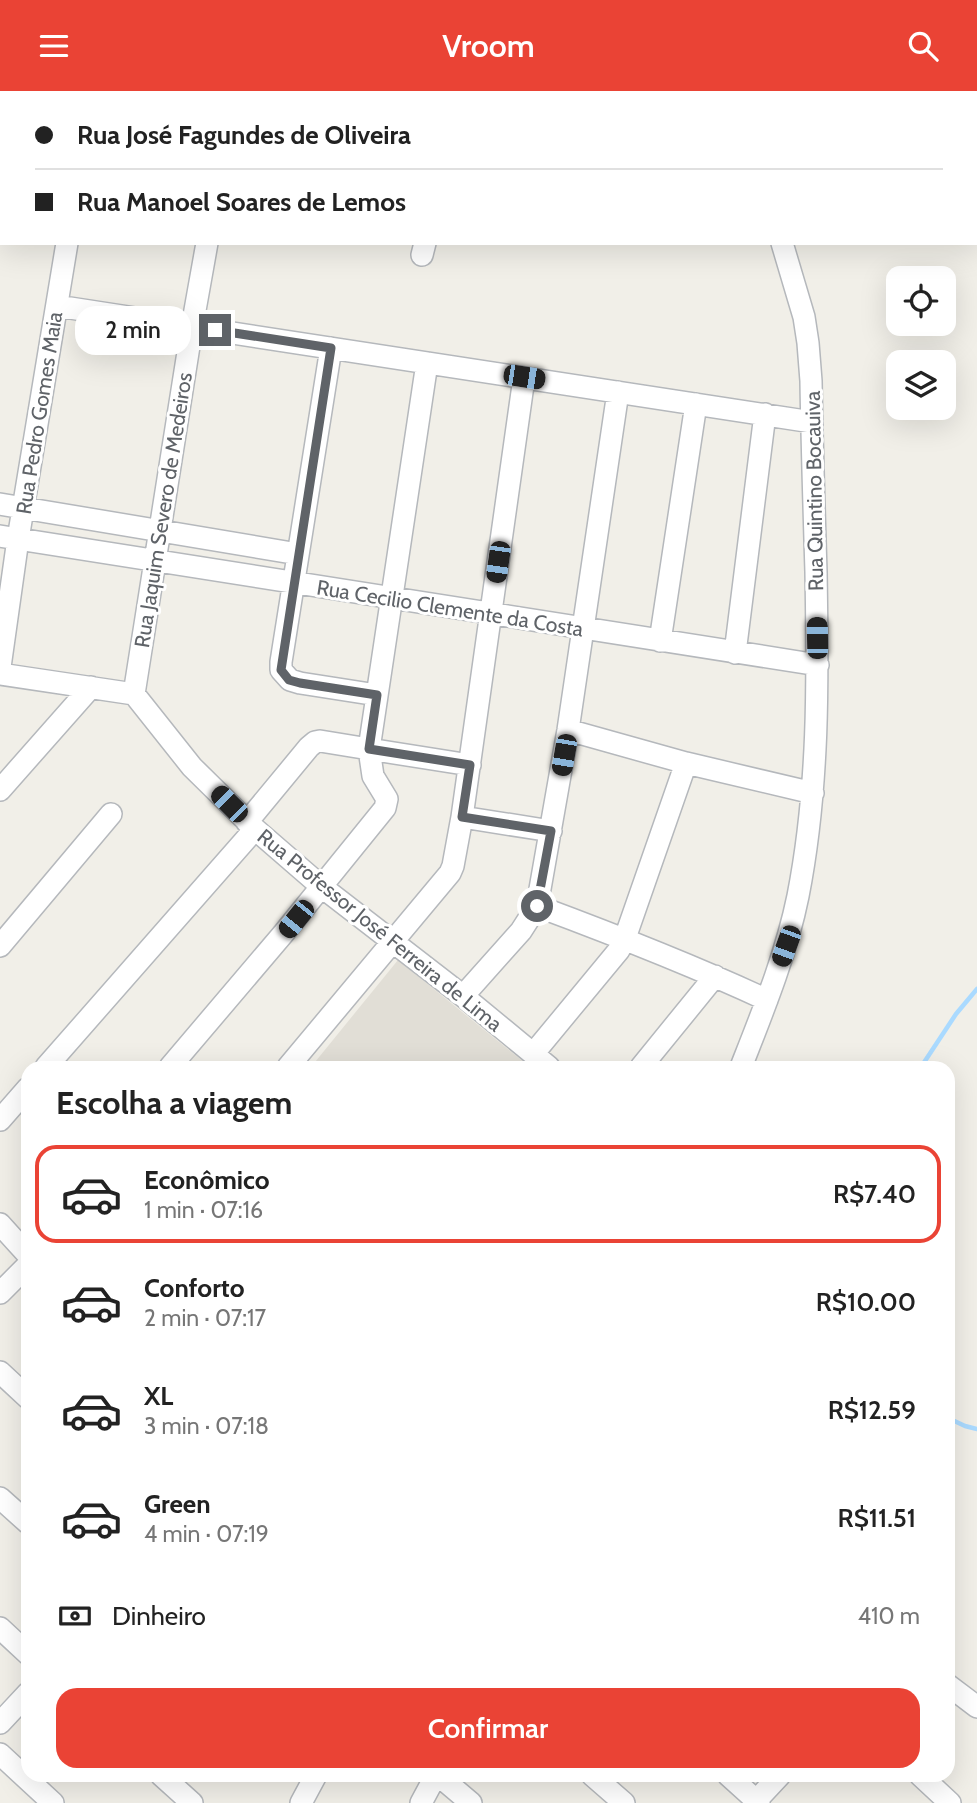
<!DOCTYPE html>
<html lang="pt">
<head>
<meta charset="utf-8">
<style>
	:root { --surface:#fff; --page:#f6f6f6; --text:#222; --muted:#767676; --line:#e0e0e0; --accent:#ea4335 }
	body { margin:0; font-family:Cabin,sans-serif; background:var(--page); color:var(--text); height:100vh; display:flex; flex-direction:column; font-size:26px; white-space:nowrap }
	* { box-sizing:border-box; margin:0 }
	p { font-size:23px; color:var(--muted) }
	.icon { flex:none; width:38px; height:38px; fill:none; stroke:currentColor; stroke-width:2; stroke-linecap:round; stroke-linejoin:round }
	.map { position:relative; flex:1; overflow:hidden }
	.drawer { position:absolute; left:21px; top:970px; width:934px; height:721px; display:flex; flex-direction:column; background:var(--surface); border-radius:21px; box-shadow:0 7px 28px #0002 }
	.drawer>* { flex:none }
	.top-card { position:absolute; left:0px; top:0px; width:978px; height:154px; box-shadow:0 7px 28px #0002; display:grid; align-content:center; height:154px; padding:0 35px; background:var(--surface) }
	.controls { position:absolute; left:886px; top:175px; display:grid; gap:14px }
	.controls a { display:grid; place-items:center; width:70px; height:70px; border-radius:14px; background:var(--surface); box-shadow:0 7px 28px #0002; font-size:35px }
	.end { position:absolute; width:32px; height:32px; margin:-16px; border:9px solid #5f6368; background:#fff; box-shadow:0 0 0 4px #fff }
	.from { border-radius:50% }
	.bubble { position:absolute; height:49px; border-radius:21px; background:var(--surface); box-shadow:0 7px 28px #0002; font-size:23px; font-weight:600; line-height:49px; text-align:center }
	.car { position:absolute; width:21px; height:42px; margin:-21px -10px; border-radius:9px; box-shadow:0 0 5px 2px #0007; background:linear-gradient(#222 24%,#8ab4d8 0 40%,#222 0 76%,#8ab4d8 0 86%,#222 0) }
	.top-card b { display:flex; align-items:center; gap:24px; height:66px; font-size:26px }
	.top-card b+b { border-top:2px solid var(--line) }
	.top-card i { width:18px; height:18px; background:var(--text) }
	ul { padding:0; list-style:none }
	li { display:flex; align-items:center; gap:21px; height:98px; margin:0 14px 10px; padding:0 21px; border:4px solid transparent; border-radius:21px }
	li div { flex:1 }
	li b { display:block; font-size:26px }
	li em { font-style:normal; font-weight:600 }
	li.active { border-color:var(--accent) }
	li>.icon { width:63px; height:63px; stroke-width:1.5 }
	h2 { padding:0 35px; font-size:32px; line-height:84px }
	.pay { display:flex; align-items:center; gap:18px; height:77px; padding:0 35px; font-size:26px }
	.pay p { margin-inline-start:auto }
	.cta { display:flex; gap:14px; margin-top:auto; padding:14px 35px }
	.cta a { flex:1; height:80px; border-radius:21px; background:var(--accent); color:#fff; font-size:28px; font-weight:600; line-height:80px; text-align:center }
	header { display:flex; justify-content:space-between; align-items:center; height:91px; padding:0 35px; background:var(--accent); color:#fff; font-size:32px; font-weight:600 }
	.map>svg:first-child { display:block }
	.education { fill:#e1ded6 }
	.lines { fill:none; stroke-linecap:round; stroke-linejoin:round }
	.stream { stroke:#aadaff; stroke-width:4.5 }
	.minor-casing { stroke:#b5b8bc; stroke-width:24 }
	.minor { stroke:#fff; stroke-width:21 }
	.route { stroke:#5f6368; stroke-width:9 }
	.labels { text-anchor:middle; dominant-baseline:central; stroke-width:6; stroke-linejoin:round; paint-order:stroke }
	.street-label { font-size:21px; fill:#5f6368; stroke:#fff }
</style>
</head>
<body>
<header><svg class="icon" aria-label="menu" viewBox="0 0 24 24"><path d="M4 6h16M4 12h16M4 18h16"/></svg>Vroom<svg class="icon" aria-label="search" viewBox="0 0 24 24"><circle cx="10" cy="10" r="6"/><path d="M15 15l6 6"/></svg></header>
<div class="map">
<svg width="977" height="1712" viewBox="0 0 977 1712">
	<rect width="100%" height="100%" fill="#f1efe8"/>
	<path class="education" d="M 398,869 L 530,976 L 311,976 Z"/>
	<g class="lines">
		<path class="stream" d="M 921,976 L 956,923 L 977,898
			M 948,1327 L 965,1335 L 977,1338"/>
		<g class="minor-casing">
			<path id="minor" d="M 570,0 L 572,2
				M 237,2 L 237,0
				M 351,2 L 352,0
				M 472,2 L 473,0
				M 807,2 L 807,0
				M 0,31 L 2,32
				M 422,164 L 425,152
				M 57,215 L 812,331
				M 331,257 L 281,571 L 281,579 L 290,589 L 300,592 L 377,604
				M 427,272 L 369,658 L 470,674
				M 0,413 L 298,463
				M 0,445 L 818,574
				M 660,550 L 696,313
				M 735,562 L 765,323
				M 0,576 L 18,448 L 67,152
				M 0,583 L 134,603
				M 134,603 L 192,676 L 255,738 L 322,796 L 463,905 L 549,976
				M 134,603 L 192,236 L 207,152
				M 568,639 L 686,672 L 813,702
				M 0,699 L 91,596
				M 462,726 L 551,740
				M 537,815 C 615,844 692,874 767,909
				M 0,855 L 111,723
				M 463,905 L 521,840 L 537,815 L 568,639 L 618,301
				M 533,963 L 619,859 L 625,847 L 686,672
				M 46,976 L 255,738
				M 170,976 L 283,843 L 385,717 L 387,708 L 373,685 L 369,658 L 320,650 L 315,651 L 309,656 L 247,731
				M 288,976 L 450,782 L 453,775 L 462,726 L 524,287
				M 641,976 L 715,885
				M 741,976 C 763,920 786,864 798,805 C 819,698 818,590 816,481 C 814,417 812,354 811,290 L 808,252 L 804,226 L 782,152
				M 0,1029 L 28,997
				M 0,1133 L 28,1164
				M 0,1202 L 28,1174
				M 0,1281 L 28,1307
				M 0,1407 L 28,1432
				M 0,1537 L 28,1563
				M 948,1594 L 977,1616
				M 0,1632 L 28,1602
				M 0,1663 L 53,1712
				M 161,1684 L 192,1712
				M 438,1684 L 471,1712
				M 592,1684 L 624,1712
				M 728,1684 L 759,1712
				M 920,1684 L 950,1712
				M 301,1712 L 316,1684
				M 421,1712 L 436,1684
				M 754,1712 L 780,1684"/>
		</g>
		<use href="#minor" class="minor"/>
	</g>
	<g class="lines">
		<path class="route" d="M 215,239 L 331,257 L 281,579 L 289,589 L 300,592 L 377,604 L 369,658 L 470,674 L 462,726 L 551,740 L 537,815"/>
	</g>
	<g class="labels">
		<g class="street-label">
			<text transform="translate(39 322) rotate(-81)">Rua Pedro Gomes Maia</text>
			<text transform="translate(814 400) rotate(-91)">Rua Quintino Bocauiva</text>
			<text transform="translate(163 419) rotate(-81)">Rua Jaquim Severo de Medeiros</text>
			<text transform="translate(450 517) rotate(9)">Rua Cecilio Clemente da Costa</text>
			<text transform="translate(380 839) rotate(39)">Rua Professor José Ferreira de Lima</text>
		</g>
	</g>
</svg>
<div class="controls">
<a><svg class="icon" aria-label="locate" viewBox="0 0 24 24"><circle cx="12" cy="12" r="6"/><path d="M12 2v4M12 18v4M2 12h4M18 12h4"/></svg></a>
<a><svg class="icon" aria-label="layers" viewBox="0 0 24 24"><path d="M12 4l9 5-9 5-9-5zM3 14l9 5 9-5"/></svg></a>
</div>
<i class="end from" style="left:537px;top:815px"></i>
<i class="end" style="left:215px;top:239px"></i>
<div class="bubble" style="left:75px;top:215px;width:116px">2 min</div>
<i class="car" style="left:524px;top:286px;rotate:99deg"></i>
<i class="car" style="left:498px;top:471px;rotate:188deg"></i>
<i class="car" style="left:817px;top:547px;rotate:359deg"></i>
<i class="car" style="left:564px;top:664px;rotate:190deg"></i>
<i class="car" style="left:229px;top:713px;rotate:315deg"></i>
<i class="car" style="left:296px;top:828px;rotate:219deg"></i>
<i class="car" style="left:786px;top:855px;rotate:200deg"></i>
<div class="top-card">
<b><i class="from"></i>Rua José Fagundes de Oliveira</b>
<b><i></i>Rua Manoel Soares de Lemos</b>
</div>
<section class="drawer">
<h2>Escolha a viagem</h2>
<ul>
<li class="active"><svg class="icon" aria-label="car" viewBox="0 0 24 24"><path d="M5 17H2v-5l4-1 3-4h7l3 4 3 1v5h-3M9 17h6M6 11h13"/><circle cx="7" cy="17" r="2"/><circle cx="17" cy="17" r="2"/></svg><div><b>Econômico</b><p>1 min · 07:16</p></div><em>R$7.40</em></li>
<li><svg class="icon" aria-label="car" viewBox="0 0 24 24"><path d="M5 17H2v-5l4-1 3-4h7l3 4 3 1v5h-3M9 17h6M6 11h13"/><circle cx="7" cy="17" r="2"/><circle cx="17" cy="17" r="2"/></svg><div><b>Conforto</b><p>2 min · 07:17</p></div><em>R$10.00</em></li>
<li><svg class="icon" aria-label="car" viewBox="0 0 24 24"><path d="M5 17H2v-5l4-1 3-4h7l3 4 3 1v5h-3M9 17h6M6 11h13"/><circle cx="7" cy="17" r="2"/><circle cx="17" cy="17" r="2"/></svg><div><b>XL</b><p>3 min · 07:18</p></div><em>R$12.59</em></li>
<li><svg class="icon" aria-label="car" viewBox="0 0 24 24"><path d="M5 17H2v-5l4-1 3-4h7l3 4 3 1v5h-3M9 17h6M6 11h13"/><circle cx="7" cy="17" r="2"/><circle cx="17" cy="17" r="2"/></svg><div><b>Green</b><p>4 min · 07:19</p></div><em>R$11.51</em></li>
</ul>
<div class="pay"><svg class="icon" aria-label="cash" viewBox="0 0 24 24"><path d="M3 7h18v10H3z"/><circle cx="12" cy="12" r="2"/></svg>Dinheiro<p>410 m</p></div>
<div class="cta"><a>Confirmar</a></div>
</section>
</div>
</body>
</html>
